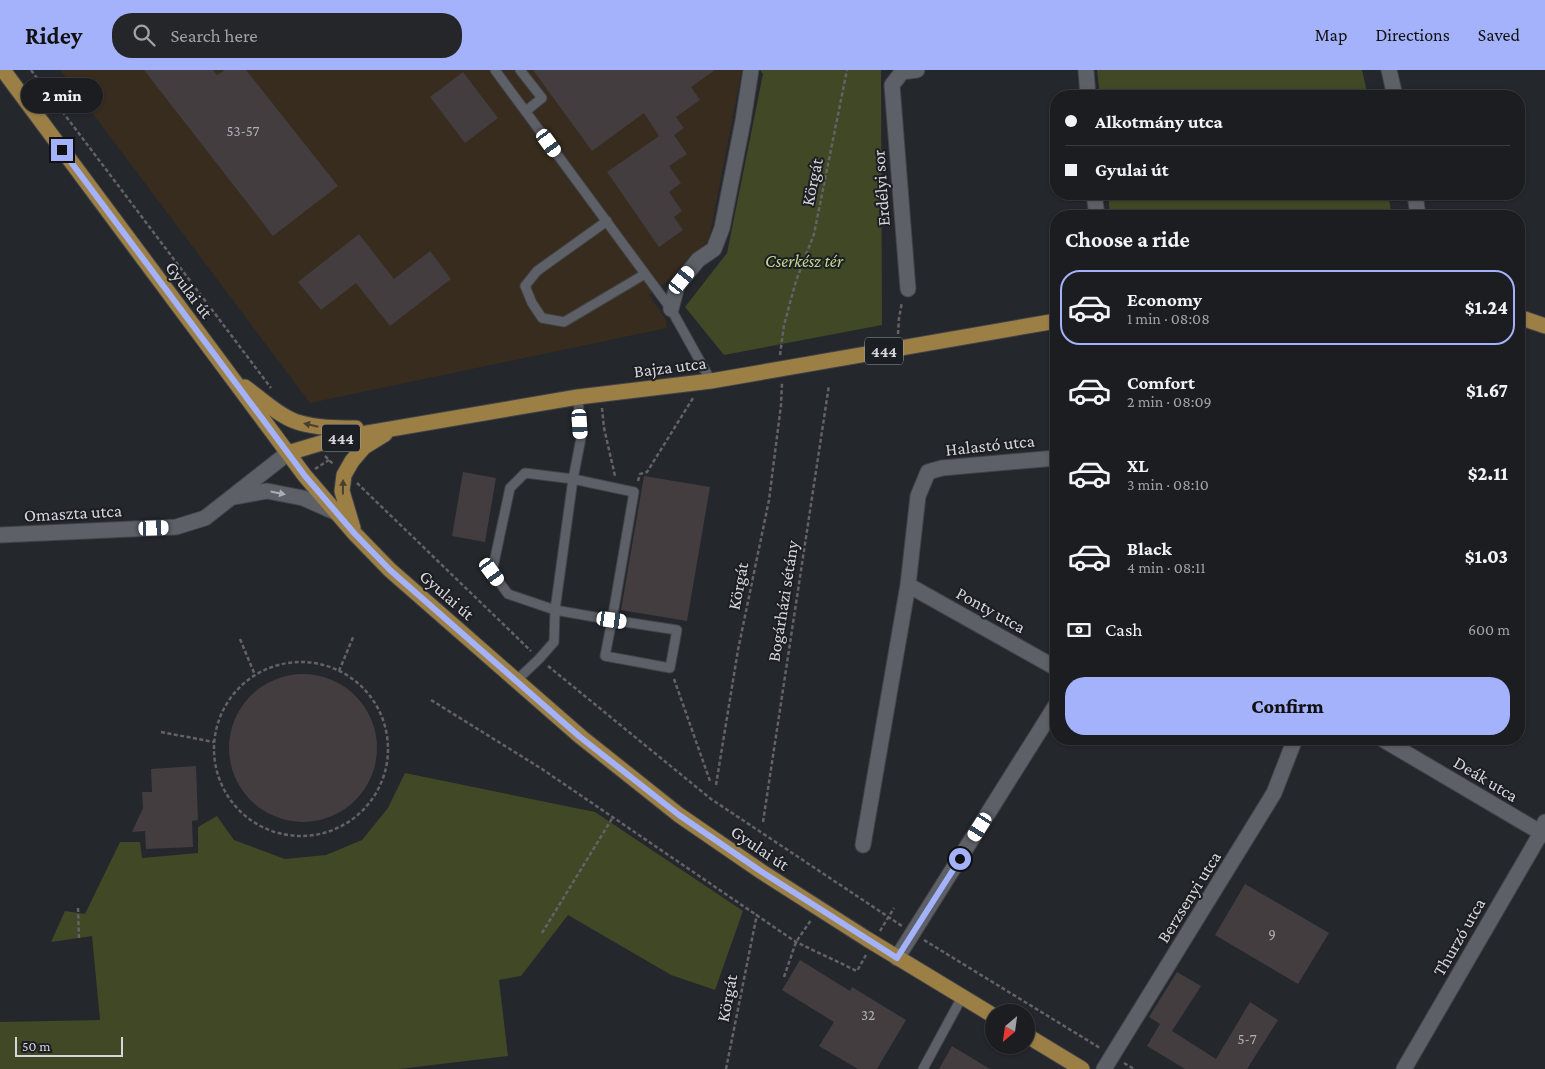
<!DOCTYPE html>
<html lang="en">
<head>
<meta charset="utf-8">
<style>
	:root { --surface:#1b1d21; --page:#24262a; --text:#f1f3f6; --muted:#a0a2a5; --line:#393b3f; --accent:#a4b2fc }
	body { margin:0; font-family:"Crimson Pro",serif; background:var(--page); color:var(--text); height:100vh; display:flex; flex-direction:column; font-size:19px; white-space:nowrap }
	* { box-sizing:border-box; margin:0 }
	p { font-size:16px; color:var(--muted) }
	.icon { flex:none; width:28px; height:28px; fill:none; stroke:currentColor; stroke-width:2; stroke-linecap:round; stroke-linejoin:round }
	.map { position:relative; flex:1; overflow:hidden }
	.details { position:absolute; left:1050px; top:140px; width:475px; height:535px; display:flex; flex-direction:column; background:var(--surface); border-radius:20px; box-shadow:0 1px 4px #0004,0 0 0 1px var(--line) }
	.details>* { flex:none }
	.top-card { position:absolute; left:1050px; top:20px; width:475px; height:110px; border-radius:20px; box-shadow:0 1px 4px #0004,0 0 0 1px var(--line); display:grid; align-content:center; height:110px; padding:0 15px; background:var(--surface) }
	.needle { width:32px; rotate:209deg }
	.fabs { position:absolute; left:985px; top:934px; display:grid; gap:10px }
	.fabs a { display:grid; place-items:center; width:50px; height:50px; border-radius:50%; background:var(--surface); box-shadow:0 1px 4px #0004,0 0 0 1px var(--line); font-size:25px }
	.scale { position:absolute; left:15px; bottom:12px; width:108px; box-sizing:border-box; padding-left:5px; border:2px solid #d4d6d9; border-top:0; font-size:14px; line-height:18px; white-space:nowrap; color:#d4d6d9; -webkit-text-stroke:4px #1b1e23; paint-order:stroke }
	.end { position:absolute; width:22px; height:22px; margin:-11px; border:6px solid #a4b2fc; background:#111; box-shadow:0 0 0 2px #111 }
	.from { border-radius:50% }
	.bubble { position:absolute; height:35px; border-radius:18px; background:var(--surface); box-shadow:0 1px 4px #0004,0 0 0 1px var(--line); font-size:16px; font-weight:800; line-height:35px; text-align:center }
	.car { position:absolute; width:15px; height:30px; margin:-15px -8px; border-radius:6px; box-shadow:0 0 4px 1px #0007; background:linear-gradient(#fff 24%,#345 0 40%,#fff 0 76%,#345 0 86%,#fff 0) }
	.top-card b { display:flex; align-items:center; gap:18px; height:48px; font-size:19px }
	.top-card b+b { border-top:1px solid var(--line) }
	.top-card i { width:12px; height:12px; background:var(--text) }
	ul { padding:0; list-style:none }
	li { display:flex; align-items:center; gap:15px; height:75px; margin:0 10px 8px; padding:0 5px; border:2px solid transparent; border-radius:20px }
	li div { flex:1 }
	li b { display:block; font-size:19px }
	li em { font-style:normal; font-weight:800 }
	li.active { border-color:var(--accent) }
	li>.icon { width:45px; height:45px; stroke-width:1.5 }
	h2 { padding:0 15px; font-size:22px; line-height:60px }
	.pay { display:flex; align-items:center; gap:12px; height:55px; padding:0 15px; font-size:19px }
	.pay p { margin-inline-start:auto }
	.action { display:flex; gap:10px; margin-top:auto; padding:10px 15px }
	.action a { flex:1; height:58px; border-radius:20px; background:var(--accent); color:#111; font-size:20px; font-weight:800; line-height:58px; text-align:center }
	header { display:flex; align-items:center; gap:30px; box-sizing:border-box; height:70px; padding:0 25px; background:var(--accent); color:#111 }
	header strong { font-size:24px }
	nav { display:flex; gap:28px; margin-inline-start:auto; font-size:18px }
	.search { width:350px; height:45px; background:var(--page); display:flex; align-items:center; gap:12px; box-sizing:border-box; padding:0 18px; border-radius:20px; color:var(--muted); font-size:19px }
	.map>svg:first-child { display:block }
	.education { fill:#372c1d }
	.green { fill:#404826 }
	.building { fill:#433d40 }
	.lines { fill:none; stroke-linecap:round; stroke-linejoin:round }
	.lane-casing { stroke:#414348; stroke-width:11 }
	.street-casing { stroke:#414348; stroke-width:17 }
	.primary-casing { stroke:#414348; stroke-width:17 }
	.path { stroke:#616367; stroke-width:2.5; stroke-dasharray:4 2.5; stroke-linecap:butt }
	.lane { stroke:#5d6167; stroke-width:9 }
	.street { stroke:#5d6167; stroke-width:15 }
	.primary { stroke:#9c7f45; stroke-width:15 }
	.oneway { fill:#48402f }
	.oneway2 { fill:#aaadb1 }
	.route { stroke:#a4b2fc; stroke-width:6 }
	.labels { text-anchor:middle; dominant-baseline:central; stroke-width:4; stroke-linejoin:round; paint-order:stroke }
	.number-label { font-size:15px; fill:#b0b0b3 }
	.shield { fill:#1b1e23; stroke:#9c9fa2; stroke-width:1 }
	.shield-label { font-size:16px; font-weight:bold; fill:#d4d6d9 }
	.street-label { font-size:18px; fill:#d4d6d9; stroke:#1b1e23 }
	.park-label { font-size:18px; font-style:italic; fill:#c5d78f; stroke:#1b1e23 }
</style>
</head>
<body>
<header>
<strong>Ridey</strong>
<div class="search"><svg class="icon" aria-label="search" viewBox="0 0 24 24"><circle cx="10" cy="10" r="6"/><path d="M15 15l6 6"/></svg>Search here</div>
<nav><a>Map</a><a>Directions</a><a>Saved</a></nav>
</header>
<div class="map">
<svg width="1545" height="999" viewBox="0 0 1545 999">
	<rect width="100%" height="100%" fill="#24272c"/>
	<path class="education" d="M 60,0 L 742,0 L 709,170 L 670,209 L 649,225 L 666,249 L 667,258 L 310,333 Z"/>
	<path class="green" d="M 760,0 L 881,0 L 882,255 L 724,285 L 685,237 L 727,183 L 763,4 Z
		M 1097,0 L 1362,0 L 1368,26 L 1100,26 Z
		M 1108,124 L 1388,124 L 1392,146 L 1110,146 Z
		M 405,703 L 595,742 L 743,841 L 715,920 L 671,905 L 568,845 L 521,906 L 499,910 L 508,986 L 399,999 L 0,999 L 0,952 L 100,950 L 92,866 L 51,872 L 65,841 L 85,844 L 120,772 L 140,772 L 142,788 L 198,783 L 198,757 L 217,746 L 234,770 L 285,789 L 326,785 L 362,770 L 388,738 Z"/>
	<path class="building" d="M 144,0 L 213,0 L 217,5 L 225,0 L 246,0 L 338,116 L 273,166 Z
		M 533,0 L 715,0 L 691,17 L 700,30 L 676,47 L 684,58 L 674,65 L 687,84 L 669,96 L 681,113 L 669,122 L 682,141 L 674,147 L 683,160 L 659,177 L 607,102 L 659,66 L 644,43 L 592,81 Z
		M 463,2 L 498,48 L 465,73 L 430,27 Z
		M 359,164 L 394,209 L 430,181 L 451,209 L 390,256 L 356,213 L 321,240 L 298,212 Z
		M 463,402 L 496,408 L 485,472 L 452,466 Z
		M 644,406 L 710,417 L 687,551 L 621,540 Z
		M229 678a74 74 0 1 1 148 0a74 74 0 1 1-148 0Z
		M 196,696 L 198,750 L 192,751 L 193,777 L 146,779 L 145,761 L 132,762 L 143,738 L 142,722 L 152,722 L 151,699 Z
		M 1245,814 L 1329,863 L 1298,914 L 1215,865 Z
		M 800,890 L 850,921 L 852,917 L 906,950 L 877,999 L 858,999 L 819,976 L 834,952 L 782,920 Z
		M 1177,902 L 1201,916 L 1172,961 L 1216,989 L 1250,932 L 1278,950 L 1247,999 L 1185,999 L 1147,976 L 1160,954 L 1149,947 Z
		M 952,976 L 990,999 L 939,999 Z"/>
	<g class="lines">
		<g class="lane-casing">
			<path id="lane" d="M 495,0 L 671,239 L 711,311
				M 520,0 L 542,28 L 526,41
				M 607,151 L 537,201 L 525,216 L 532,233 L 542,248 L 564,252 L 645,204
				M 525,403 L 573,409 L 634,422 L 612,550 L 555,540 L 508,524 L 492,502 L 510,418 Z
				M 612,550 L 677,560 L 670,598 L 605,586 Z
				M 517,610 L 539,589 L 554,572 L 555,540 L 573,409 L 581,368 L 578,327
				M 923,999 L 962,927"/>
		</g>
		<g class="street-casing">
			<path id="street" d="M 1086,0 L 1088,26
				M 1389,0 L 1395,26
				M 1094,124 L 1097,146
				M 1415,124 L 1418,146
				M 908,219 L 892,15 L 902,2 L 917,0
				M 671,239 L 677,216 L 698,190 L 714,179 L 722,158 L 743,51 L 751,0
				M 234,427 L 267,421 L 303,428 L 337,443
				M 0,465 L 176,457 L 205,448 L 288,383
				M 908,515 L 1056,598
				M 1382,669 L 1545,765
				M 863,775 L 908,515 L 918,426 L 928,402 L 942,398 L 1056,388
				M 897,888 L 1056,635
				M 1104,999 L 1263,741 L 1274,723 L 1295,669
				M 1404,999 L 1541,763 L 1545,752"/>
		</g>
		<g class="primary-casing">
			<path id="primary" d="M 3,0 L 305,406 L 355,464 L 390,500 L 581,667 L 679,745 L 762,802 L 867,869 L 994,946
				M 1519,247 L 1545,256
				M 245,317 C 260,328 279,346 297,352 C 317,358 335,358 356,358
				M 288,383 L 338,368 L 578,327 L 711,311 L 1056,251
				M 353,458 L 342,421 L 344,405 L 352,391 L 364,377 L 385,364
				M 1026,965 L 1082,999"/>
		</g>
		<path class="path" d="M 31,0 L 271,318
			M 898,264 L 899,248 L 902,232
			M 780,285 L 784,255 L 796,211 L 814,164 L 847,0
			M 602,338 L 604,358 L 615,406
			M 325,386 L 333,394
			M 315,399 L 329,390
			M 638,411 L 640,404 L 647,402 L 693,328
			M 357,413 L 531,581
			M 240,569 L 255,605
			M214 679a87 87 0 1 1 174 0a87 87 0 1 1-174 0Z
			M 548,596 L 711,729 L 902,856
			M 339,601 L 354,565
			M 674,609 L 710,711
			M 431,630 L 542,699 L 796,872 L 857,901 L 866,885
			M 161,662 L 214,672
			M 716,715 L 738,580 L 769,430 L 781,335 L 782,313
			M 763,752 L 829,315
			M 78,838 L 79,869
			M 880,861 L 894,838
			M 542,863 L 613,747
			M 924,870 L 1100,978
			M 784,907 L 796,872 L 811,850
			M 1124,993 L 1134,999
			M 726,999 L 757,844"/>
		<use href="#lane" class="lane"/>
		<use href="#street" class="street"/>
		<use href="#primary" class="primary"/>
	</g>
	<defs><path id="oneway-solid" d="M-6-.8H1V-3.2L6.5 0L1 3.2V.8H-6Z" transform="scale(1.25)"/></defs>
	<g class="oneway">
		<use href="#oneway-solid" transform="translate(311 355) rotate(-167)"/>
		<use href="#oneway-solid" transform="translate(343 417) rotate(-89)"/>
	</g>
	<use class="oneway2" href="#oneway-solid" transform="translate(278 423) rotate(11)"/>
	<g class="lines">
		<path class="route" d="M 62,80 L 305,406 L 355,464 L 390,500 L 580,667 L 679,745 L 762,802 L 897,888 L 960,789"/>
	</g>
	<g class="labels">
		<g class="number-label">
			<text x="243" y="61">53-57</text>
			<text x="1272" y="864">9</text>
			<text x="868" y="945">32</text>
			<text x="1247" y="969">5-7</text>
		</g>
		<g class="shield">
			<rect x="865" y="267.5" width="38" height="27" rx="4"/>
			<rect x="322" y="354.5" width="38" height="27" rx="4"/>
		</g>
		<g class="shield-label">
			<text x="884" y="281">444</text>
			<text x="341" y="368">444</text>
		</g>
		<g class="street-label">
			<text transform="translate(812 112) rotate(-78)">Körgát</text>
			<text transform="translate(881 118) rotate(-94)">Erdélyi sor</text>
			<text transform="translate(189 220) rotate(53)">Gyulai út</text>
			<text transform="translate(670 297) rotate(-7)">Bajza utca</text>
			<text transform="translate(990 375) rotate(-6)">Halastó utca</text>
			<text transform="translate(73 443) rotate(-3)">Omaszta utca</text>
			<text transform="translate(738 516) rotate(-79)">Körgát</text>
			<text transform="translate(447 525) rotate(41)">Gyulai út</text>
			<text transform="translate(783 531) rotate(-81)">Bogárházi sétány</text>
			<text transform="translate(991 540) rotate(29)">Ponty utca</text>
			<text transform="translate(1486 709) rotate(31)">Deák utca</text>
			<text transform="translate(760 778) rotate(34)">Gyulai út</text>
			<text transform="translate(1189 827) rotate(-58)">Berzsenyi utca</text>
			<text transform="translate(1459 867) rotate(-60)">Thurzó utca</text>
			<text transform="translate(727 928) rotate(-79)">Körgát</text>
		</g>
		<g class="park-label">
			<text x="804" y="191">Cserkész tér</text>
		</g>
	</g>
</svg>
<div class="fabs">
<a><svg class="needle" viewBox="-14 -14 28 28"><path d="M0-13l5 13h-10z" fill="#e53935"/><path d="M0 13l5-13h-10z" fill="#a0a2a5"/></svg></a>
</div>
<div class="scale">50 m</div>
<i class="end from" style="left:960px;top:789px"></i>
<i class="end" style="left:62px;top:80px"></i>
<div class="bubble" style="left:21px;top:8px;width:82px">2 min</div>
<i class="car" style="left:549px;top:73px;rotate:144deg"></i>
<i class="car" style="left:682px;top:210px;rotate:39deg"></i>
<i class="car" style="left:580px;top:354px;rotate:176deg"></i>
<i class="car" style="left:154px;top:458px;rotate:88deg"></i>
<i class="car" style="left:492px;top:502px;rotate:144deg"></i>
<i class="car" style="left:612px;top:550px;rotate:98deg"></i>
<i class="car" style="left:980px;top:757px;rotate:212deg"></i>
<div class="top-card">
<b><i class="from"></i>Alkotmány utca</b>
<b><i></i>Gyulai út</b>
</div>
<section class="details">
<h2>Choose a ride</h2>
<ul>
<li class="active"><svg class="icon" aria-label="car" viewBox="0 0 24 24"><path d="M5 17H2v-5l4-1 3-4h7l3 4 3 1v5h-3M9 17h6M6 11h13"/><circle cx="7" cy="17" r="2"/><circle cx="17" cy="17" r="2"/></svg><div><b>Economy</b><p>1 min · 08:08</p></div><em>$1.24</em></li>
<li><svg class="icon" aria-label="car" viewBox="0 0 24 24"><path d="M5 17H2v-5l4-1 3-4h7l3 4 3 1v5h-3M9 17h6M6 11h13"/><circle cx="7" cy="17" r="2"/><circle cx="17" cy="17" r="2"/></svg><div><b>Comfort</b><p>2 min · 08:09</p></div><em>$1.67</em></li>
<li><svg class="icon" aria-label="car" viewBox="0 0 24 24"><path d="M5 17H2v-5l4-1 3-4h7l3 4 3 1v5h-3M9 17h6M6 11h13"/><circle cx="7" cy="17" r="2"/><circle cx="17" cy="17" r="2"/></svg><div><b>XL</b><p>3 min · 08:10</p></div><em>$2.11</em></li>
<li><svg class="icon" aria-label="car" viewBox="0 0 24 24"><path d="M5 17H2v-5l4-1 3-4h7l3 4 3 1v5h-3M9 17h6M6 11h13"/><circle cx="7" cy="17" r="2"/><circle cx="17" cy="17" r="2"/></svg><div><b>Black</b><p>4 min · 08:11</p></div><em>$1.03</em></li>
</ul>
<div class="pay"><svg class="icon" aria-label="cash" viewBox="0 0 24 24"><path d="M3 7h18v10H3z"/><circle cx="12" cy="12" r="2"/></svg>Cash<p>600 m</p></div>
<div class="action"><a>Confirm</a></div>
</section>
</div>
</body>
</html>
